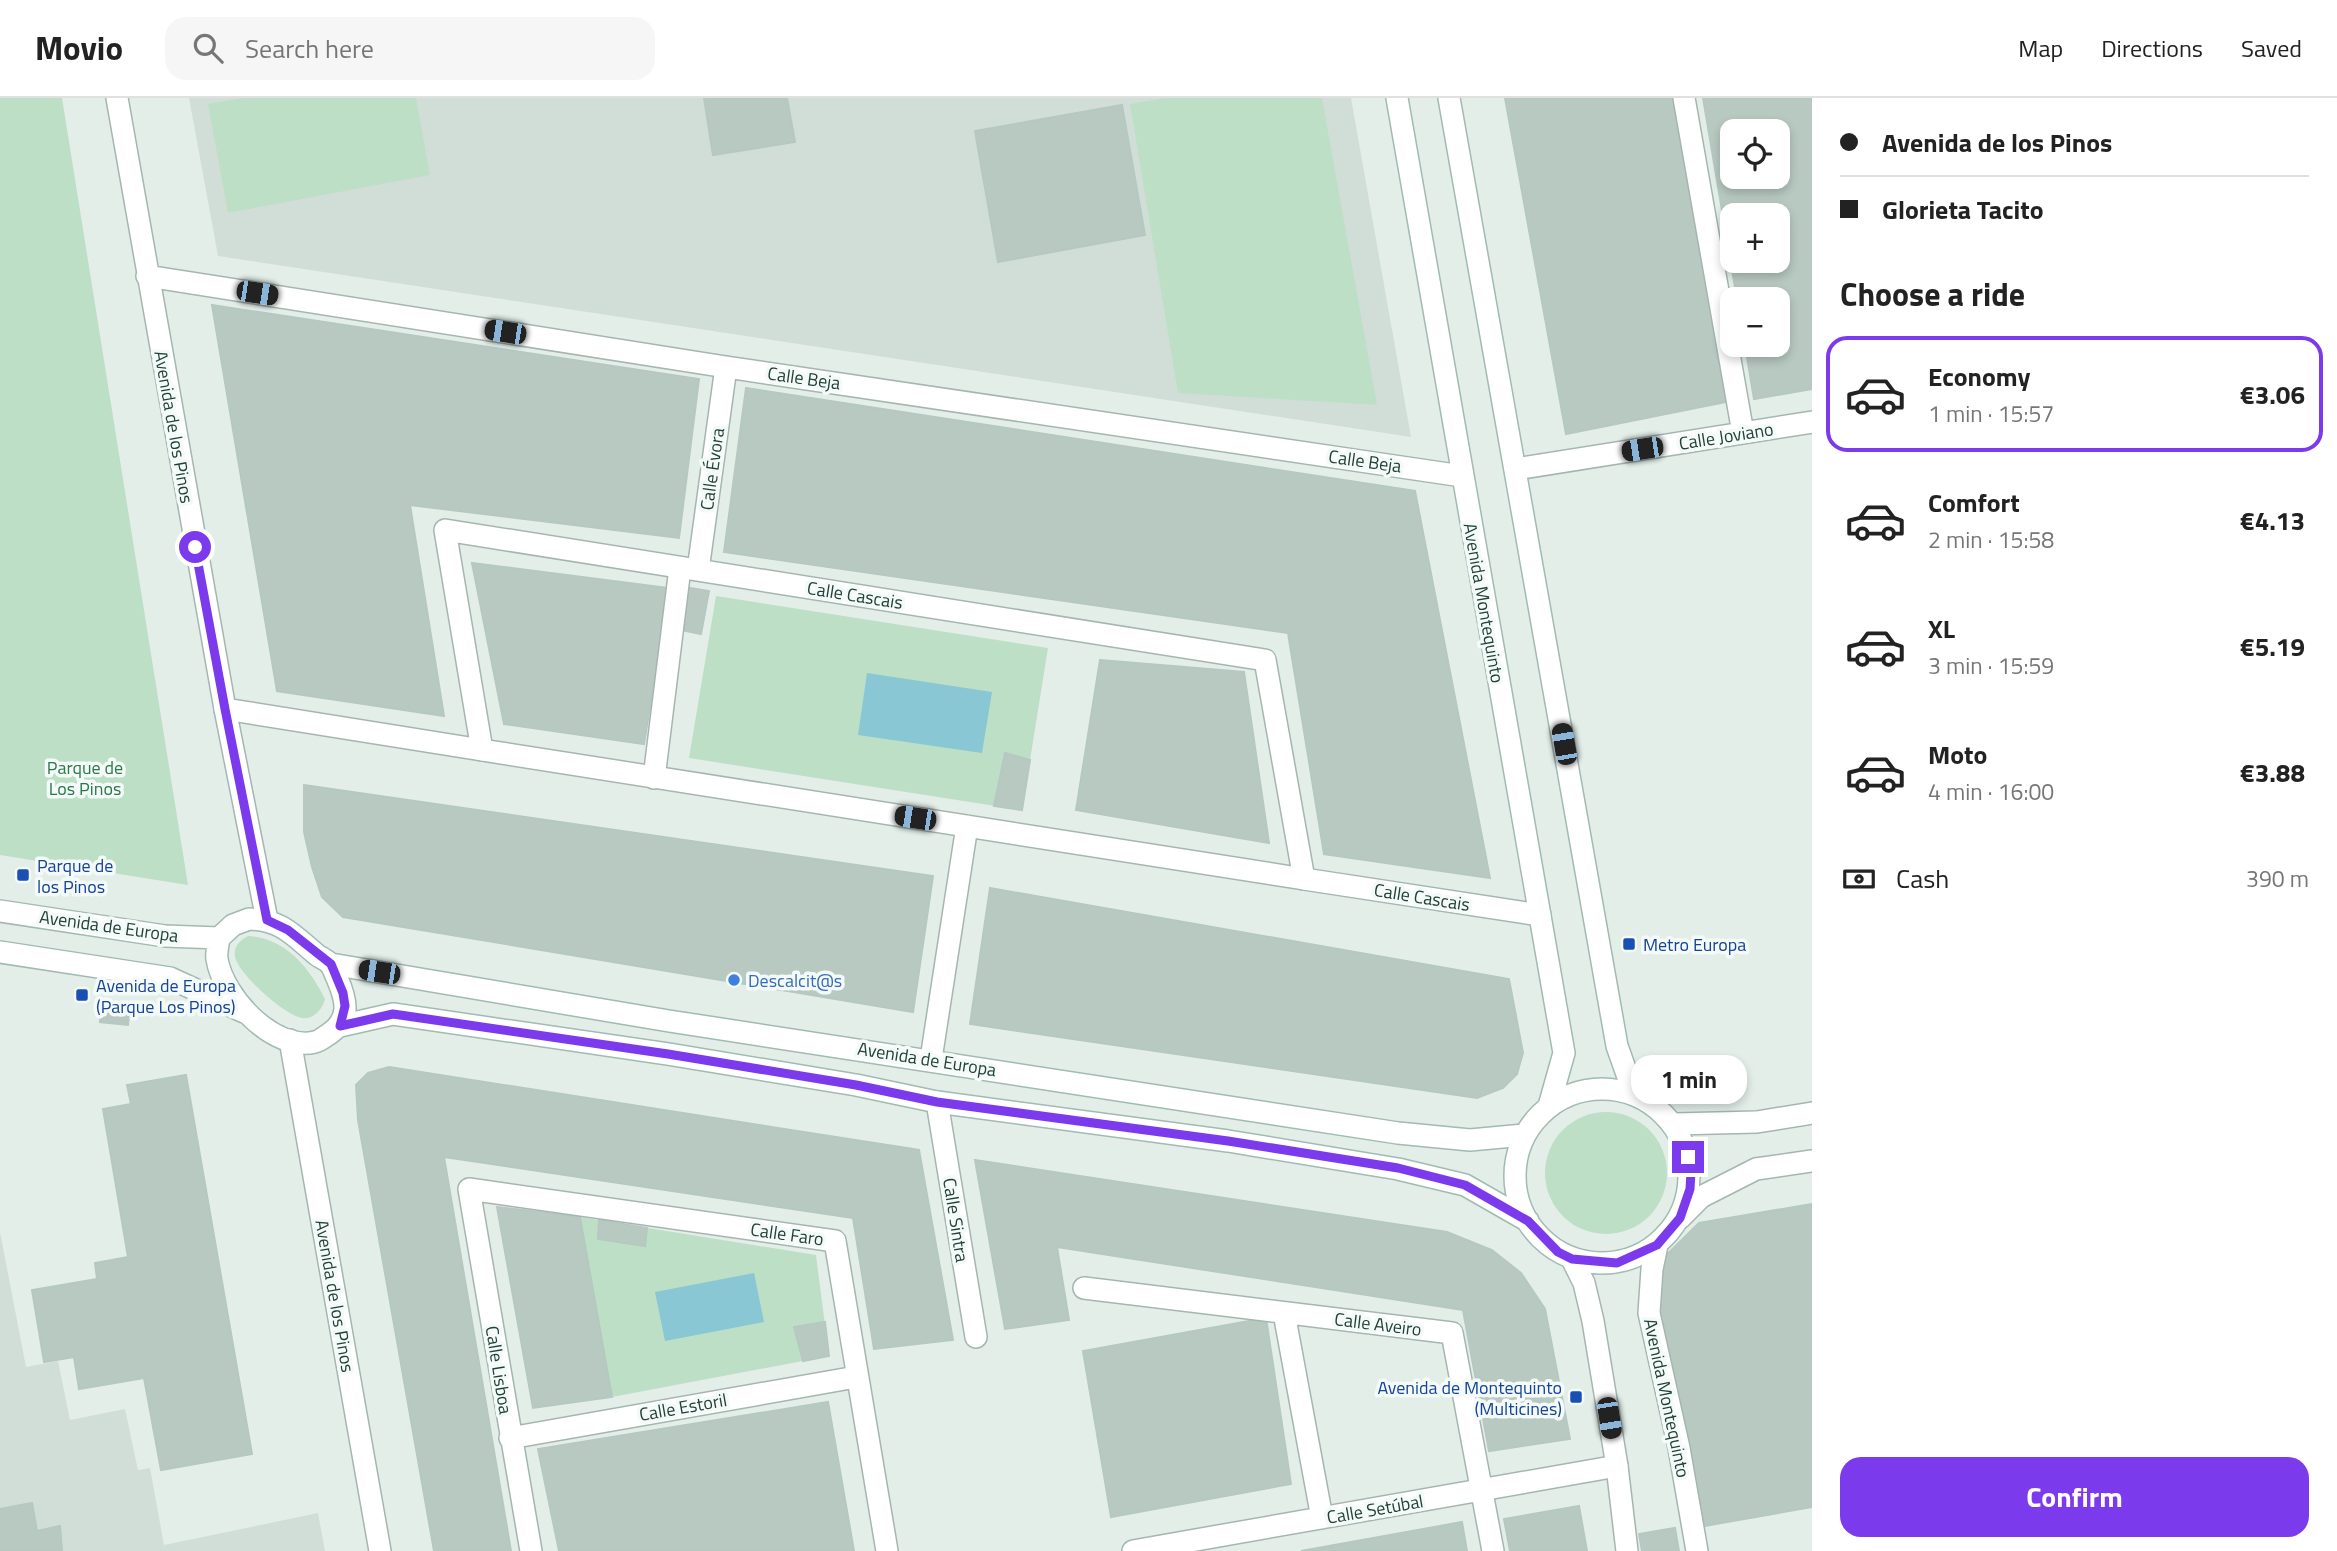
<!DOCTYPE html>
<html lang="en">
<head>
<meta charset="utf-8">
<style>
	:root { --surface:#fff; --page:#f6f6f6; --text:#222; --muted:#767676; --line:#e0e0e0; --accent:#7c3aed }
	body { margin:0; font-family:"Titillium Web",sans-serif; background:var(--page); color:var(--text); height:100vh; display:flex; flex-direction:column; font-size:26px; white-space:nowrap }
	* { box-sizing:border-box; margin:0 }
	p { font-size:23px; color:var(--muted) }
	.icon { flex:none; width:38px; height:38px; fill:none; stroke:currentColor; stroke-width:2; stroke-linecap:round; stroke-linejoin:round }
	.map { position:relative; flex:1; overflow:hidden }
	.panel { display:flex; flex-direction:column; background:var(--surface); width:525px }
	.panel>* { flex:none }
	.banner { display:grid; align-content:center; height:154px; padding:0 28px; background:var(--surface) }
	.buttons { position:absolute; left:1720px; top:21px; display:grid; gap:14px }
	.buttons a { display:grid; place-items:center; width:70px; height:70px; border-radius:14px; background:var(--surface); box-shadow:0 4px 10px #0003; font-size:35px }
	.end { position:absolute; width:32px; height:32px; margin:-16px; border:9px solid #7c3aed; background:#fff; box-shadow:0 0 0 4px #fff }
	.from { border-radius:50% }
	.bubble { position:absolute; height:49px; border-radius:21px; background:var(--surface); box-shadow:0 4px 10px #0003; font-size:23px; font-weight:700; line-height:49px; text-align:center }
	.car { position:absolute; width:21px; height:42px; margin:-21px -10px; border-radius:9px; box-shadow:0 0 5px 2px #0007; background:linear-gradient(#222 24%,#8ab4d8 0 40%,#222 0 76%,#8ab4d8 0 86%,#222 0) }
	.banner b { display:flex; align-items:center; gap:24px; height:66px; font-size:26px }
	.banner b+b { border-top:2px solid var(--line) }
	.banner i { width:18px; height:18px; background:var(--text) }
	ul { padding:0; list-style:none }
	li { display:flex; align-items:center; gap:21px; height:116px; margin:0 14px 10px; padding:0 14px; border:4px solid transparent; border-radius:21px }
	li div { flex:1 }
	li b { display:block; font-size:26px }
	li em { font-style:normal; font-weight:700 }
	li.on { border-color:var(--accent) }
	li>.icon { width:63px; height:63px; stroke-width:1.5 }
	h2 { padding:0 28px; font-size:32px; line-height:84px }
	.pay { display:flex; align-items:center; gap:18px; height:77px; padding:0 28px; font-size:26px }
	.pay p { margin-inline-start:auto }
	.action { display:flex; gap:14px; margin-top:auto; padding:14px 28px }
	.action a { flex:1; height:80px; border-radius:21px; background:var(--accent); color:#fff; font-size:28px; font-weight:700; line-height:80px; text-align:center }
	header { display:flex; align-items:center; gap:42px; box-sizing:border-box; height:98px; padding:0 35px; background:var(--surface); border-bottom:2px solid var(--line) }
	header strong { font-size:33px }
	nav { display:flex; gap:38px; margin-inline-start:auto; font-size:24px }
	.search { width:490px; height:63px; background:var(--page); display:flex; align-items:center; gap:18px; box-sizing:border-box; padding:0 24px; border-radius:21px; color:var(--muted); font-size:26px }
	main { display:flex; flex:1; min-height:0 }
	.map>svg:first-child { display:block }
	.built { fill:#d1ded8 }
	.green { fill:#bcdfc6 }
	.water { fill:#8ac7d4 }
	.building { fill:#b8c9c2; stroke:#b5c8c1; stroke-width:2; fill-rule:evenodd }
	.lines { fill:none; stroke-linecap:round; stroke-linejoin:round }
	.pedestrian-casing { stroke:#a5b6b1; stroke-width:24 }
	.minor-casing { stroke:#a5b6b1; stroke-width:24 }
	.tertiary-casing { stroke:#a5b6b1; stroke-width:24 }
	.secondary-casing { stroke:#a1bab2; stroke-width:24 }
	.pedestrian { stroke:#fff; stroke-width:21 }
	.minor { stroke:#fff; stroke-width:21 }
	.tertiary { stroke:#fff; stroke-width:21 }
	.secondary { stroke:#fff; stroke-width:21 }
	.route { stroke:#7c3aed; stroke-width:9 }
	.transit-dot { fill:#1a4fb4; stroke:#f4faf7; stroke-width:2.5 }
	.shop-dot { fill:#3f7fe0; stroke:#f4faf7; stroke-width:2.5 }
	.labels { text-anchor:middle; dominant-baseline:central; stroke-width:7; stroke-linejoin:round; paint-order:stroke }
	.street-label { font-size:18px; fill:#224039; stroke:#f4faf7 }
	.park-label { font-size:18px; fill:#2a794a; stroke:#f4faf7 }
	.transit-label { font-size:18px; fill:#164399; stroke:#f4faf7; text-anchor:start }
	.shop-label { font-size:18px; fill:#366cbe; stroke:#f4faf7; text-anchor:start }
</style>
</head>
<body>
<header>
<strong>Movio</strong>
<div class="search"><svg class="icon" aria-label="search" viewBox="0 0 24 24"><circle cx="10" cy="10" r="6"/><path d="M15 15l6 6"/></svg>Search here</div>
<nav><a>Map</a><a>Directions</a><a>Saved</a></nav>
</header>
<main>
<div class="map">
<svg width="1812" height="1453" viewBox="0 0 1812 1453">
	<rect width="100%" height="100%" fill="#e3eee9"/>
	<path class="built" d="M 189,0 L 1351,0 L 1411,339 L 218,158 Z
		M 0,1134 L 26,1269 L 58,1263 L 70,1322 L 125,1311 L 138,1372 L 150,1370 L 164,1447 L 318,1415 L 325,1453 L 0,1453 Z"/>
	<path class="green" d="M 0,0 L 62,0 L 188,787 L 0,757 Z
		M 243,0 L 416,0 L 430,77 L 228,115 L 208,6 Z
		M 1165,0 L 1322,0 L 1377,307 L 1178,295 L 1130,6 Z
		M 716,498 L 1048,550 L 1022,712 L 689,660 Z
		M 248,838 C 285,840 309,869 325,901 C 323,910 314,922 302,920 C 285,917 239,877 235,859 C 233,849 240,842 248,838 Z
		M1545 1075a61 61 0 1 1 122 0a61 61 0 1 1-122 0Z
		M 580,1119 L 816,1157 L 829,1258 L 612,1299 Z"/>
	<path class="water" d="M 867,575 L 992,594 L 982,655 L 858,637 Z
		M 754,1175 L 764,1224 L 665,1243 L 655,1194 Z"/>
	<path class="building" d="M 704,0 L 787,0 L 795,44 L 713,57 Z
		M 1505,0 L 1673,0 L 1726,304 L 1566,336 Z
		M 1703,0 L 1812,0 L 1812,291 L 1754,301 L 1745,247 L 1778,247 L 1778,201 L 1737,201 ZM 1732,33 L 1778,33 L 1778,79 L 1732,79 ZM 1732,117 L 1778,117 L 1778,163 L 1732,163 Z
		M 1122,7 L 1145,137 L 998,164 L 975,33 Z
		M 212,207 L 699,281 L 679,440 L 410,407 L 444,618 L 277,593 Z
		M 746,290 L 1415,393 L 1490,780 L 1324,756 L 1288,535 L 724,454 Z
		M 472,465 L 669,490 L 644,646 L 504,626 Z
		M 684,489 L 709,493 L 701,536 L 676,531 Z
		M 1100,562 L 1244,574 L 1269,745 L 1076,712 Z
		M 1005,655 L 1030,662 L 1022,712 L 994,708 Z
		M 304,687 L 933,778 L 913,914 L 343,819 L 322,799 L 312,769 L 304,734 Z
		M 990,790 L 1509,881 L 1523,955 L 1517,976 L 1503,990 L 1477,1000 L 970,926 Z
		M 101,914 L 129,917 L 128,927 L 100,924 Z
		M 389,969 L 919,1052 L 953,1242 L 874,1251 L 853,1120 L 444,1059 L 511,1453 L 434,1453 L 358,1022 L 356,987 L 368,975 Z
		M 186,977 L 252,1356 L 161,1372 L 144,1280 L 79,1291 L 74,1259 L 44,1264 L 32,1192 L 97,1181 L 95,1165 L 128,1159 L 103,1011 L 131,1006 L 127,987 Z
		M 975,1062 L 1447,1134 L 1492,1152 L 1521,1175 L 1545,1211 L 1570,1341 L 1489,1353 L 1463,1212 L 1057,1149 L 1069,1222 L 1005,1231 Z
		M 1812,1106 L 1812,1409 L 1699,1429 L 1652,1171 L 1699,1125 Z
		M 497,1109 L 580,1119 L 612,1299 L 533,1310 Z
		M 599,1122 L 647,1130 L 645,1148 L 598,1141 Z
		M 1266,1220 L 1291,1386 L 1111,1419 L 1083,1253 Z
		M 825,1224 L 829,1258 L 803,1263 L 794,1229 Z
		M 828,1304 L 854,1453 L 559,1453 L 538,1351 Z
		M 32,1405 L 37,1433 L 60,1428 L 62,1453 L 0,1453 L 0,1411 Z
		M 1579,1408 L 1587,1453 L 1510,1453 L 1504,1421 Z
		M 1462,1424 L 1467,1453 L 1301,1453 Z
		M 1675,1430 L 1679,1453 L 1642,1453 L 1639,1436 Z"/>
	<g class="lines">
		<g class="pedestrian-casing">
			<path id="pedestrian" d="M 225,611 L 482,652
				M 654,680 L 680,470
				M 1304,781 L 1540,817
				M 937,1004 L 976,1239"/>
		</g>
		<g class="minor-casing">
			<path id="minor" d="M 117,0 L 225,611 L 267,822
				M 1684,0 L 1743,335
				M 147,178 L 726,269 L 1462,378
				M 1516,371 L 1812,324
				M 445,432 L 1265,562 L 1304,781 L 482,652 Z
				M 698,472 L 726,269
				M 290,942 L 380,1453
				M 931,961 L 967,728
				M 1084,1190 L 1452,1235 L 1493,1453
				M 1284,1215 L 1322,1420
				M 510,1340 L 856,1279
				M 531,1453 L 469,1091 L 835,1143 L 887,1453
				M 1133,1453 L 1617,1368"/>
		</g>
		<g class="tertiary-casing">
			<path id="tertiary" d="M 1674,1026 L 1757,1024 L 1812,1015
				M 1680,1120 L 1701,1099 L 1756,1071 L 1812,1063
				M 1657,1147 L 1652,1171 L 1649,1215 L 1679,1350 L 1697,1453
				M 1572,1161 L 1584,1185 L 1593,1223 L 1617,1368 L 1627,1453"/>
		</g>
		<g class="secondary-casing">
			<path id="secondary" d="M 1397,0 L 1564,955 L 1549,1008
				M 1449,0 L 1617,948 L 1634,996
				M 0,813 L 165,838 L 219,840
				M 249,821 C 282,822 293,837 317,857 C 321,860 327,862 330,866 C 333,869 335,876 337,880 C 347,903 351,921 329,936 C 324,939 320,943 315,944 C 274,954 223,899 217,861 C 216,855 218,847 219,840 L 233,827 Z
				M 0,854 L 170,880 L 244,914
				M 331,866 L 669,923 L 1398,1035 L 1470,1042 L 1524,1037
				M 340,928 L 393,916 L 668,956 L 856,987 L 937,1004 L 1228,1043 L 1398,1071 L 1465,1087 L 1528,1123
				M1515 1078a87 87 0 1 1 174 0a87 87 0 1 1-174 0Z"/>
		</g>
		<use href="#pedestrian" class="pedestrian"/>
		<use href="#minor" class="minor"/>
		<use href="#tertiary" class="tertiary"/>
		<use href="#secondary" class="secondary"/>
	</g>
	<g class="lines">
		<path class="route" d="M 195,449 L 225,611 L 267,822 L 288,832 L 331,866 L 343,895 L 345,908 L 340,928 L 393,916 L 668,956 L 856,987 L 937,1004 L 1228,1043 L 1398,1070 L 1465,1087 L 1528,1123 L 1558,1154 L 1572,1161 L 1617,1165 L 1657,1147 L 1680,1120 L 1690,1091 L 1691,1074 L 1688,1059"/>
	</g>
	<g class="transit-dot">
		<rect x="16" y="770" width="14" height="14" rx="3.5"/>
		<rect x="1622" y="839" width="14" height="14" rx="3.5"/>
		<rect x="75" y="890" width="14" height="14" rx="3.5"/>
		<rect x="1569" y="1292" width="14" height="14" rx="3.5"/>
	</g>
	<circle class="shop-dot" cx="734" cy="882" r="7"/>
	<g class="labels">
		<g class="street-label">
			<text transform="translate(804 280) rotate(8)">Calle Beja</text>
			<text transform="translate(174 329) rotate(80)">Avenida de los Pinos</text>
			<text transform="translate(1726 338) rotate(-9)">Calle Joviano</text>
			<text transform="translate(1365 363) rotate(8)">Calle Beja</text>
			<text transform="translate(712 371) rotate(-82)">Calle Évora</text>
			<text transform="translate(855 497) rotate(9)">Calle Cascais</text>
			<text transform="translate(1484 505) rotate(80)">Avenida Montequinto</text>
			<text transform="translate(1422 799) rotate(9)">Calle Cascais</text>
			<text transform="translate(109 828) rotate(8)">Avenida de Europa</text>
			<text transform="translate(927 961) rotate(9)">Avenida de Europa</text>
			<text transform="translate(956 1122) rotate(81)">Calle Sintra</text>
			<text transform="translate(787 1136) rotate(8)">Calle Faro</text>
			<text transform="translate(335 1198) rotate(80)">Avenida de los Pinos</text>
			<text transform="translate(1378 1226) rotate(7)">Calle Aveiro</text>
			<text transform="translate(499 1272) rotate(81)">Calle Lisboa</text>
			<text transform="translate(1667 1300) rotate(78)">Avenida Montequinto</text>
			<text transform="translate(683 1309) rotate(-10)">Calle Estoril</text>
			<text transform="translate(1375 1411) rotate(-10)">Calle Setúbal</text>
		</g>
		<g class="park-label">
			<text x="85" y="669">Parque de<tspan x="85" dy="21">Los Pinos</tspan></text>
		</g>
		<g class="transit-label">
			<text x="37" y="767">Parque de<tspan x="37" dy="21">los Pinos</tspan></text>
			<text x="1643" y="846">Metro Europa</text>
			<text x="96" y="887">Avenida de Europa<tspan x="96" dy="21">(Parque Los Pinos)</tspan></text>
			<text x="1562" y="1289" text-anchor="end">Avenida de Montequinto<tspan x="1562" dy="21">(Multicines)</tspan></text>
		</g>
		<g class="shop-label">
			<text x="748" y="882">Descalcit@s</text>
		</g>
	</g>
</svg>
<div class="buttons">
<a><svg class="icon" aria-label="locate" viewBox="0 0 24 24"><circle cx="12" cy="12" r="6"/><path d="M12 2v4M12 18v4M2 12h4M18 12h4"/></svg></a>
<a>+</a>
<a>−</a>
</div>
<i class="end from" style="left:195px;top:449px"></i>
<i class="end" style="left:1688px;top:1059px"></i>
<div class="bubble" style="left:1631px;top:957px;width:116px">1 min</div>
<i class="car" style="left:257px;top:195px;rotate:99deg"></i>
<i class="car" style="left:505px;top:234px;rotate:279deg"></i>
<i class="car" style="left:1642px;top:351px;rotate:261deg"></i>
<i class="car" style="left:1564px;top:646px;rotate:350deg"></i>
<i class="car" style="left:915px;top:720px;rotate:279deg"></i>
<i class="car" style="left:379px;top:874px;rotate:279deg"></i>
<i class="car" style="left:1609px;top:1320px;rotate:171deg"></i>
</div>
<section class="panel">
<div class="banner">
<b><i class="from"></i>Avenida de los Pinos</b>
<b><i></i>Glorieta Tacito</b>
</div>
<h2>Choose a ride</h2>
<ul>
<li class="on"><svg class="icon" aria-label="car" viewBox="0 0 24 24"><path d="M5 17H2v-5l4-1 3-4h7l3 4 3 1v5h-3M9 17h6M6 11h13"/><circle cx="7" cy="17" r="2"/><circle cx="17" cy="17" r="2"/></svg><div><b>Economy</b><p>1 min · 15:57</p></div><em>€3.06</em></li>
<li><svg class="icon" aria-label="car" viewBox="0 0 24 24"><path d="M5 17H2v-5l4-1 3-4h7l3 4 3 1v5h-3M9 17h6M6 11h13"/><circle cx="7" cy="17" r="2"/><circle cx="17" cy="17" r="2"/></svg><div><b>Comfort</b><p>2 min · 15:58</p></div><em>€4.13</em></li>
<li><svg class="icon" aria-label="car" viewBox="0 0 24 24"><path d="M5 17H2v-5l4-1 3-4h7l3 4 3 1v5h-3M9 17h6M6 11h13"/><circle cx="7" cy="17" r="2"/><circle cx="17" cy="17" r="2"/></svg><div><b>XL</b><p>3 min · 15:59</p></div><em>€5.19</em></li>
<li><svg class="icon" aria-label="car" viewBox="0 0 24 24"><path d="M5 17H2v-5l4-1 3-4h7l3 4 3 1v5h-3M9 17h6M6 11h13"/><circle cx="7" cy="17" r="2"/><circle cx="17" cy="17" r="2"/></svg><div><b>Moto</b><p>4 min · 16:00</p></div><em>€3.88</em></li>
</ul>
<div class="pay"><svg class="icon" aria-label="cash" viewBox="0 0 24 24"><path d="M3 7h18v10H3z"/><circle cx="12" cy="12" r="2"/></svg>Cash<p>390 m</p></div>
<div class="action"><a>Confirm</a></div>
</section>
</main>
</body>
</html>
